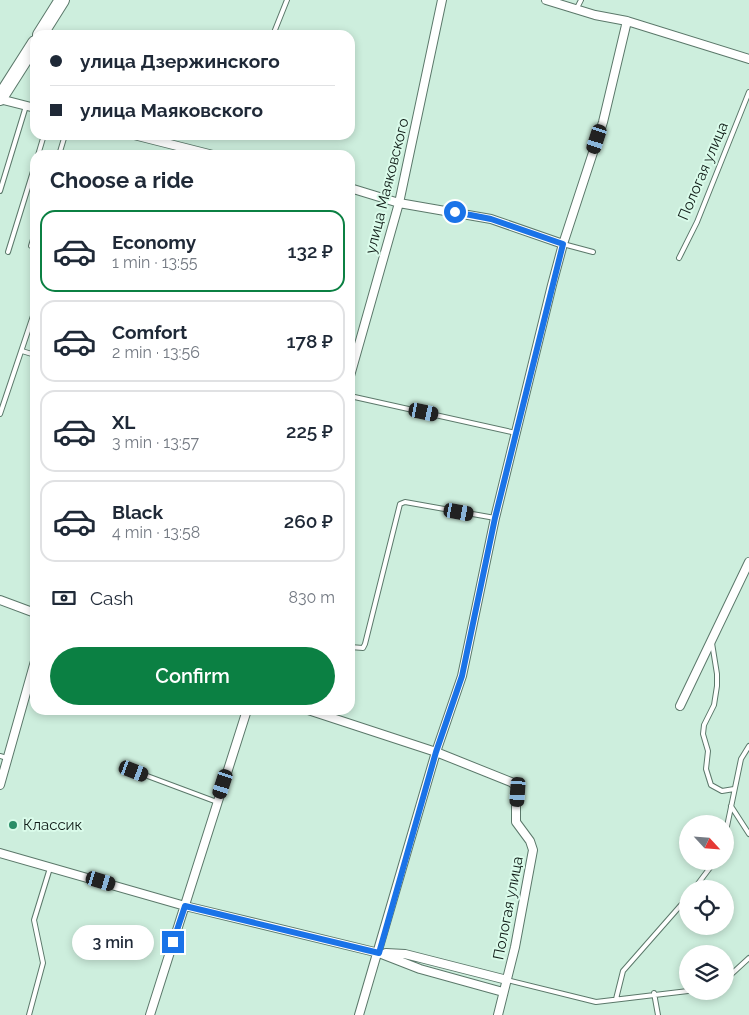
<!DOCTYPE html>
<html lang="en">
<head>
<meta charset="utf-8">
<style>
	:root { --surface:#fff; --page:#f2f2f3; --text:#1f2937; --muted:#747a83; --line:#e0e1e3; --accent:#0b8043 }
	body { margin:0; font-family:Raleway,sans-serif; background:var(--page); color:var(--text); height:100vh; display:flex; flex-direction:column; font-size:19px; white-space:nowrap }
	* { box-sizing:border-box; margin:0 }
	p { font-size:16px; color:var(--muted) }
	.icon { flex:none; width:28px; height:28px; fill:none; stroke:currentColor; stroke-width:2; stroke-linecap:round; stroke-linejoin:round }
	.map { position:relative; flex:1; overflow:hidden }
	.details { position:absolute; left:30px; top:150px; width:325px; height:565px; display:flex; flex-direction:column; background:var(--surface); border-radius:15px; box-shadow:0 2px 8px #0003 }
	.details>* { flex:none }
	.hud { position:absolute; left:30px; top:30px; width:325px; height:110px; border-radius:15px; box-shadow:0 2px 8px #0003; display:grid; align-content:center; height:110px; padding:0 20px; background:var(--surface) }
	.needle { width:32px; rotate:116deg }
	.tools { position:absolute; left:679px; top:815px; display:grid; gap:10px }
	.tools a { display:grid; place-items:center; width:55px; height:55px; border-radius:50%; background:var(--surface); box-shadow:0 2px 8px #0003; font-size:25px }
	.end { position:absolute; width:22px; height:22px; margin:-11px; border:6px solid #1a73e8; background:#fff; box-shadow:0 0 0 2px #fff }
	.from { border-radius:50% }
	.bubble { position:absolute; height:35px; border-radius:18px; background:var(--surface); box-shadow:0 2px 8px #0003; font-size:16px; font-weight:600; line-height:35px; text-align:center }
	.car { position:absolute; width:15px; height:30px; margin:-15px -8px; border-radius:6px; box-shadow:0 0 4px 1px #0007; background:linear-gradient(#222 24%,#8ab4d8 0 40%,#222 0 76%,#8ab4d8 0 86%,#222 0) }
	.hud b { display:flex; align-items:center; gap:18px; height:48px; font-size:19px }
	.hud b+b { border-top:1px solid var(--line) }
	.hud i { width:12px; height:12px; background:var(--text) }
	ul { padding:0; list-style:none }
	li { display:flex; align-items:center; gap:15px; height:82px; margin:0 10px 8px; padding:0 10px; border:2px solid var(--line); border-radius:15px }
	li div { flex:1 }
	li b { display:block; font-size:19px }
	li em { font-style:normal; font-weight:600 }
	li.selected { border-color:var(--accent) }
	li>.icon { width:45px; height:45px; stroke-width:1.5 }
	h2 { padding:0 20px; font-size:22px; line-height:60px }
	.pay { display:flex; align-items:center; gap:12px; height:55px; padding:0 20px; font-size:19px }
	.pay p { margin-inline-start:auto }
	.button { display:flex; gap:10px; margin-top:auto; padding:10px 20px }
	.button a { flex:1; height:58px; border-radius:30px; background:var(--accent); color:#fff; font-size:20px; font-weight:600; line-height:58px; text-align:center }
	.map>svg:first-child { display:block }
	.lines { fill:none; stroke-linecap:round; stroke-linejoin:round }
	.lane-casing { stroke:#5b786a; stroke-width:6 }
	.street-casing { stroke:#5b786a; stroke-width:10 }
	.highway-casing { stroke:#5b786a; stroke-width:16 }
	.lane { stroke:#fff; stroke-width:4 }
	.street { stroke:#fff; stroke-width:8 }
	.highway { stroke:#fff; stroke-width:14 }
	.route { stroke:#1a73e8; stroke-width:6 }
	.poi-dot { fill:#2b8d67; stroke:#dafbea; stroke-width:2 }
	.labels { text-anchor:middle; dominant-baseline:central; stroke-width:4; stroke-linejoin:round; paint-order:stroke }
	.street-label { font-size:15px; fill:#101c17; stroke:#dafbea }
	.poi-label { font-size:15px; fill:#101c17; stroke:#dafbea; text-anchor:start }
</style>
</head>
<body>
<div class="map">
<svg width="749" height="1015" viewBox="0 0 749 1015">
	<rect width="100%" height="100%" fill="#cdeedd"/>
	<g class="lines">
		<g class="lane-casing">
			<path id="lane" d="M 576,10 L 581,0
				M 273,35 L 287,0
				M 38,155 L 44,135
				M 59,155 L 65,135
				M 0,191 L 26,106
				M 563,244 L 593,252
				M 31,246 L 35,233
				M 8,252 L 35,165
				M 679,258 L 697,222 L 749,92
				M 22,351 L 35,355
				M 350,396 L 516,433
				M 0,414 L 35,310
				M 712,643 L 717,674 L 717,686 L 714,705 L 704,725 L 703,734 L 708,751 L 706,769 L 711,785 L 722,791 L 734,789
				M 350,647 L 363,648 L 365,644 L 400,504 L 405,502 L 495,518
				M 0,756 L 7,758
				M 134,771 L 217,802
				M 731,806 L 749,834
				M 725,836 L 741,759 L 749,746
				M 694,889 L 715,861
				M 507,980 L 596,1002 L 688,991
				M 725,980 L 749,958
				M 654,993 L 658,1015
				M 616,999 L 623,971 L 688,897
				M 29,1015 L 43,963 L 34,920 L 50,868"/>
		</g>
		<g class="street-casing">
			<path id="street" d="M 546,0 L 595,15 L 627,21 L 749,59
				M 0,99 L 35,108
				M 134,135 L 213,155
				M 350,188 L 399,203 L 491,219 L 563,244
				M 350,376 L 399,203 L 442,0
				M 0,600 L 35,613
				M 680,706 L 749,562
				M 308,710 L 436,752 L 511,782 L 516,786 L 516,822 L 530,841 L 533,850 L 515,947 L 498,1015
				M 0,785 L 35,661
				M 0,853 L 185,906 L 379,953 L 420,969 L 503,992
				M 386,953 L 405,954 L 507,980
				M 150,1015 L 247,710
				M 359,1015 L 436,752 L 462,676 L 495,518 L 552,285 L 563,244 L 603,122 L 627,21"/>
		</g>
		<g class="highway-casing">
			<path id="highway" d="M 40,35 L 62,0
				M 0,98 L 35,43"/>
		</g>
		<use href="#lane" class="lane"/>
		<use href="#street" class="street"/>
		<use href="#highway" class="highway"/>
	</g>
	<g class="lines">
		<path class="route" d="M 173,942 L 185,906 L 379,953 L 436,752 L 462,676 L 495,518 L 563,244 L 491,219 L 455,212"/>
	</g>
	<circle class="poi-dot" cx="13" cy="825" r="5"/>
	<g class="labels">
		<g class="street-label">
			<text transform="translate(703 171) rotate(-67)">Пологая улица</text>
			<text transform="translate(387 186) rotate(-76)">улица Маяковского</text>
			<text transform="translate(508 908) rotate(-79)">Пологая улица</text>
		</g>
		<g class="poi-label">
			<text x="23" y="825">Классик</text>
		</g>
	</g>
</svg>
<div class="tools">
<a><svg class="needle" viewBox="-14 -14 28 28"><path d="M0-13l5 13h-10z" fill="#e53935"/><path d="M0 13l5-13h-10z" fill="#747a83"/></svg></a>
<a><svg class="icon" aria-label="locate" viewBox="0 0 24 24"><circle cx="12" cy="12" r="6"/><path d="M12 2v4M12 18v4M2 12h4M18 12h4"/></svg></a>
<a><svg class="icon" aria-label="layers" viewBox="0 0 24 24"><path d="M12 4l9 5-9 5-9-5zM3 14l9 5 9-5"/></svg></a>
</div>
<i class="end from" style="left:455px;top:212px"></i>
<i class="end" style="left:173px;top:942px"></i>
<div class="bubble" style="left:72px;top:925px;width:82px">3 min</div>
<i class="car" style="left:597px;top:139px;rotate:198deg"></i>
<i class="car" style="left:424px;top:412px;rotate:102deg"></i>
<i class="car" style="left:459px;top:512px;rotate:100deg"></i>
<i class="car" style="left:134px;top:771px;rotate:111deg"></i>
<i class="car" style="left:223px;top:784px;rotate:198deg"></i>
<i class="car" style="left:518px;top:792px;rotate:184deg"></i>
<i class="car" style="left:101px;top:881px;rotate:107deg"></i>
<div class="hud">
<b><i class="from"></i>улица Дзержинского</b>
<b><i></i>улица Маяковского</b>
</div>
<section class="details">
<h2>Choose a ride</h2>
<ul>
<li class="selected"><svg class="icon" aria-label="car" viewBox="0 0 24 24"><path d="M5 17H2v-5l4-1 3-4h7l3 4 3 1v5h-3M9 17h6M6 11h13"/><circle cx="7" cy="17" r="2"/><circle cx="17" cy="17" r="2"/></svg><div><b>Economy</b><p>1 min · 13:55</p></div><em>132 ₽</em></li>
<li><svg class="icon" aria-label="car" viewBox="0 0 24 24"><path d="M5 17H2v-5l4-1 3-4h7l3 4 3 1v5h-3M9 17h6M6 11h13"/><circle cx="7" cy="17" r="2"/><circle cx="17" cy="17" r="2"/></svg><div><b>Comfort</b><p>2 min · 13:56</p></div><em>178 ₽</em></li>
<li><svg class="icon" aria-label="car" viewBox="0 0 24 24"><path d="M5 17H2v-5l4-1 3-4h7l3 4 3 1v5h-3M9 17h6M6 11h13"/><circle cx="7" cy="17" r="2"/><circle cx="17" cy="17" r="2"/></svg><div><b>XL</b><p>3 min · 13:57</p></div><em>225 ₽</em></li>
<li><svg class="icon" aria-label="car" viewBox="0 0 24 24"><path d="M5 17H2v-5l4-1 3-4h7l3 4 3 1v5h-3M9 17h6M6 11h13"/><circle cx="7" cy="17" r="2"/><circle cx="17" cy="17" r="2"/></svg><div><b>Black</b><p>4 min · 13:58</p></div><em>260 ₽</em></li>
</ul>
<div class="pay"><svg class="icon" aria-label="cash" viewBox="0 0 24 24"><path d="M3 7h18v10H3z"/><circle cx="12" cy="12" r="2"/></svg>Cash<p>830 m</p></div>
<div class="button"><a>Confirm</a></div>
</section>
</div>
</body>
</html>
